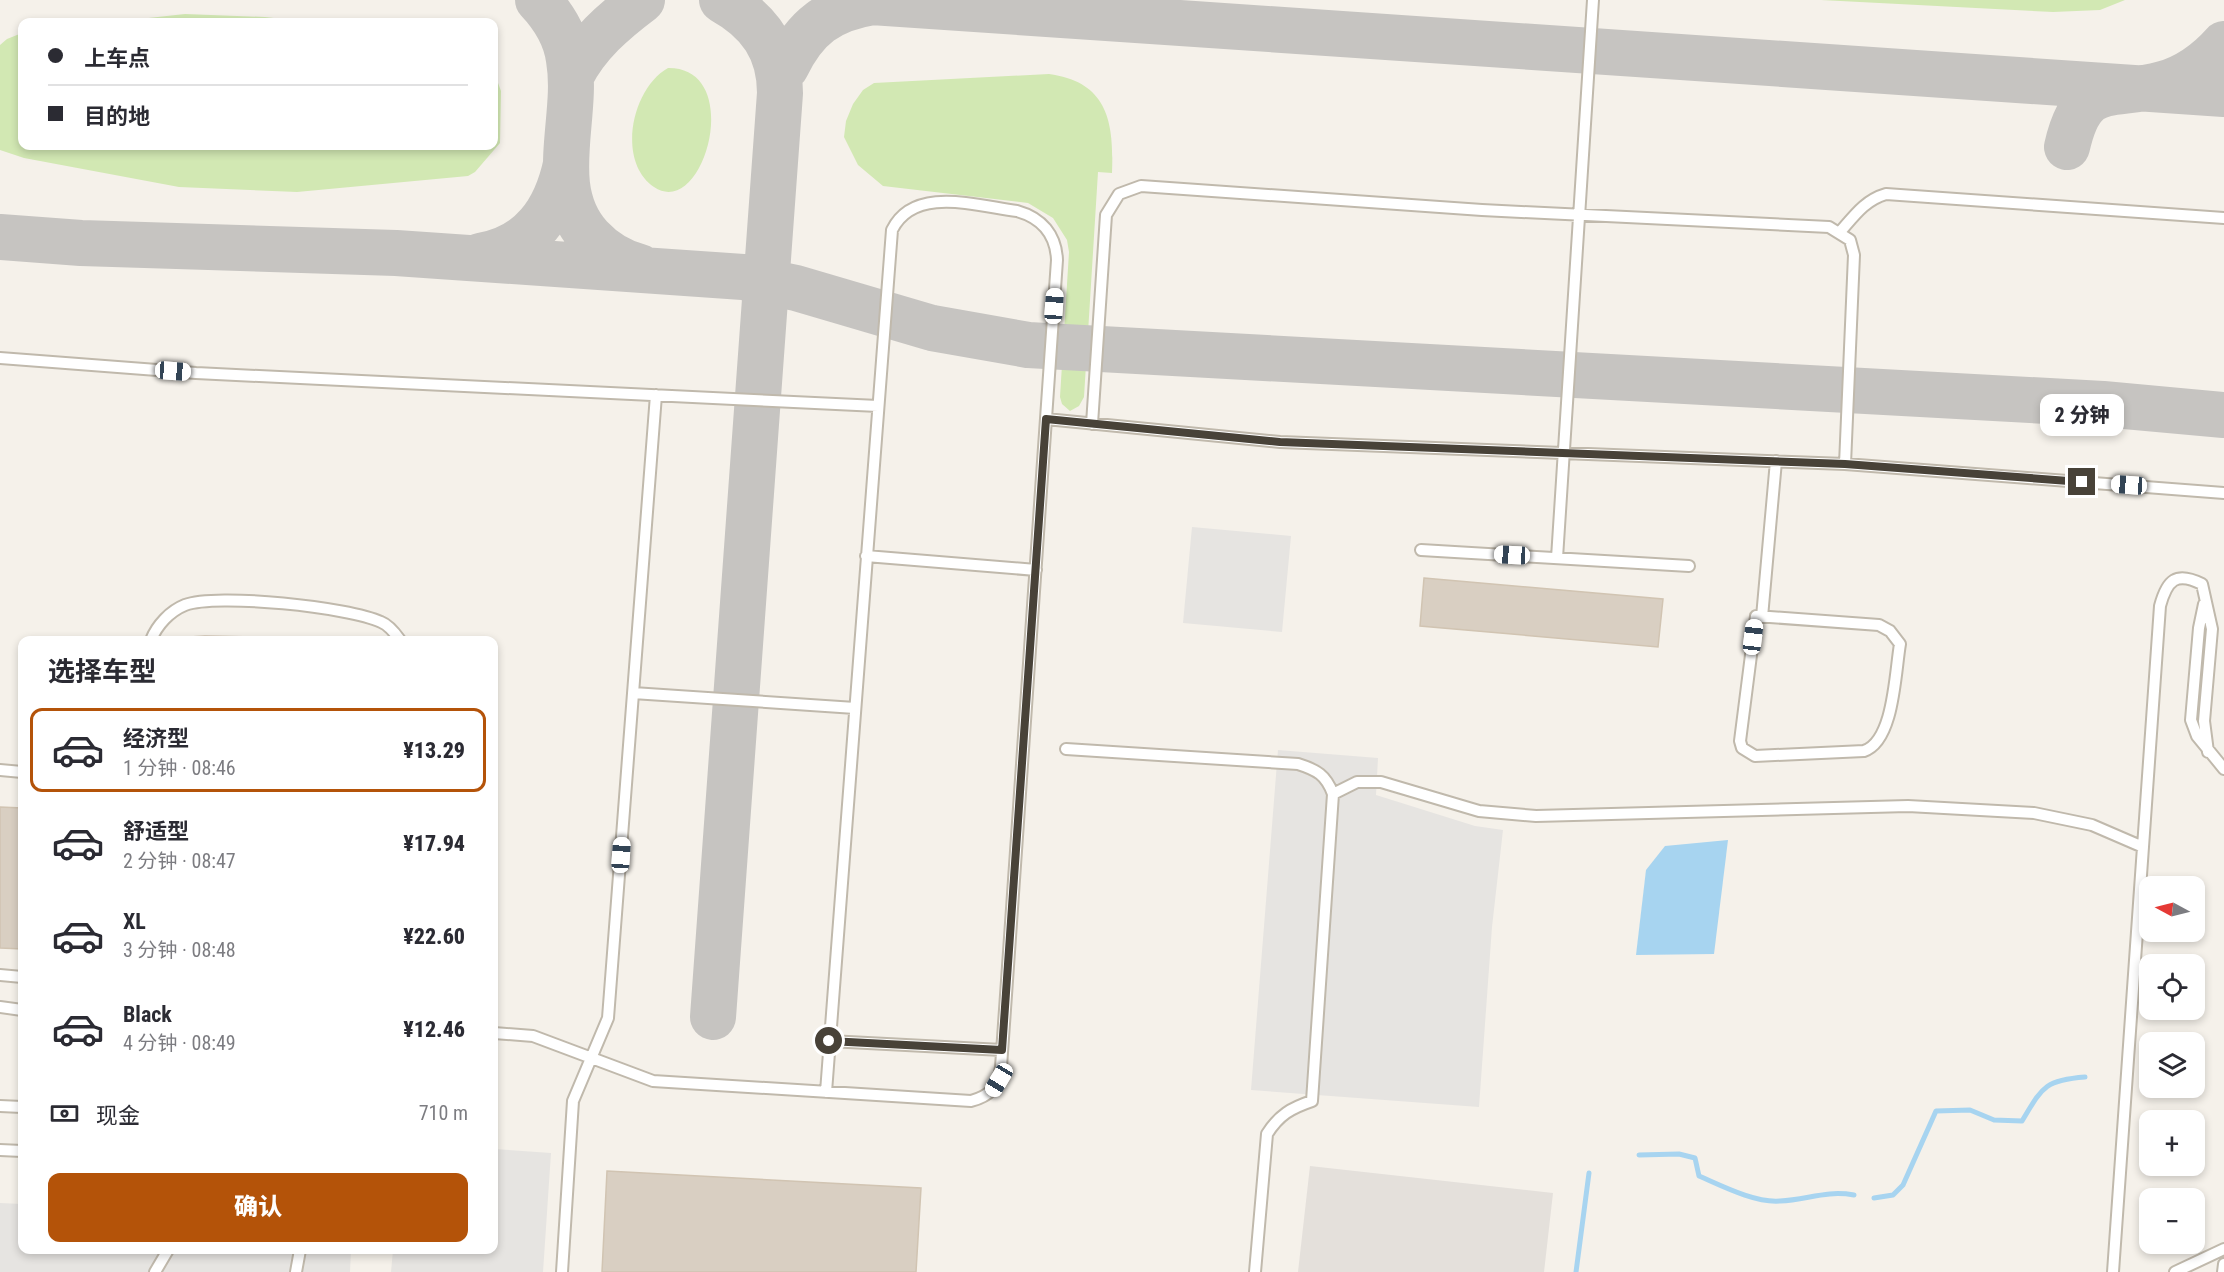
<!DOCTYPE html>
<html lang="zh">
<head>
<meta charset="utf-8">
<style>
	:root { --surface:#fff; --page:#f2f2f3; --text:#2b2b33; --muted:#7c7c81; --line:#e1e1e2; --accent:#b45309 }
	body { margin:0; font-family:"Roboto Condensed","Noto Sans SC",sans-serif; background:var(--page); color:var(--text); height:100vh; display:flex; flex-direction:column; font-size:22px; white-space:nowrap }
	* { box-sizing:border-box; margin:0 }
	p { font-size:20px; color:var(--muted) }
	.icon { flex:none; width:33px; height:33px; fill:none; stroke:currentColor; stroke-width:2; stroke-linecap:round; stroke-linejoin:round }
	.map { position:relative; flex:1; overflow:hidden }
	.sheet { position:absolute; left:18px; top:636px; width:480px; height:618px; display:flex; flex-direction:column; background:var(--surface); border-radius:12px; box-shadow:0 3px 9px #0003 }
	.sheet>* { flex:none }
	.guide { position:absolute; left:18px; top:18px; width:480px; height:132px; border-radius:12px; box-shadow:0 3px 9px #0003; display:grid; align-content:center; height:132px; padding:0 30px; background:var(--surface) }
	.needle { width:39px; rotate:277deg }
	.tools { position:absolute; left:2139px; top:876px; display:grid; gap:12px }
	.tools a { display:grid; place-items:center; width:66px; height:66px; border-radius:12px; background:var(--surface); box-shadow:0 3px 9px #0003; font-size:30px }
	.end { position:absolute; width:27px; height:27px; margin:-14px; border:8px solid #484238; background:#fff; box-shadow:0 0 0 3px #fff }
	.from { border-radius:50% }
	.bubble { position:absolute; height:42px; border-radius:12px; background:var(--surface); box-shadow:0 3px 9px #0003; font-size:20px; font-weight:800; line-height:42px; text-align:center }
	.car { position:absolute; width:18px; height:36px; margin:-18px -9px; border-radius:8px; box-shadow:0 0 4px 2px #0007; background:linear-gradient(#fff 24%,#345 0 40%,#fff 0 76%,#345 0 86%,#fff 0) }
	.guide b { display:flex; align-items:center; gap:21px; height:57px; font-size:22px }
	.guide b+b { border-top:2px solid var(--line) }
	.guide i { width:15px; height:15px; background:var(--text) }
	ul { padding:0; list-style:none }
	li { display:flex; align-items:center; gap:18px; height:84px; margin:0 12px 9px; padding:0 18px; border:3px solid transparent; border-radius:12px }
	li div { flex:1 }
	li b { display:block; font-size:22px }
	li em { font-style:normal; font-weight:800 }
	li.active { border-color:var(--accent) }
	li>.icon { width:54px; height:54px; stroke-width:1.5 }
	h2 { padding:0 30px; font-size:27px; line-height:72px }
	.pay { display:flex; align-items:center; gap:15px; height:66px; padding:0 30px; font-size:22px }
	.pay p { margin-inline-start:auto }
	.cta { display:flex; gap:12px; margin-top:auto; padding:12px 30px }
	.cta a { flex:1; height:69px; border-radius:12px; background:var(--accent); color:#fff; font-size:24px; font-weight:800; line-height:69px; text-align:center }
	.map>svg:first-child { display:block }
	.industrial { fill:#e4e0db }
	.green { fill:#d2e8b3 }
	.parking { fill:#e6e4e1 }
	.water { fill:#a7d4f0 }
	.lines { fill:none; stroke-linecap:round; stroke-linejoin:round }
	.stream { stroke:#a7d4f0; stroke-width:5 }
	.taxiway { stroke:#c6c4c1; stroke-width:46 }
	.building { fill:#d9cfc2; stroke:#d1c4b2; stroke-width:1.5 }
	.service-casing { stroke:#c0b9ac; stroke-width:14 }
	.service { stroke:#fff; stroke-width:10 }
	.route { stroke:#484238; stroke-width:8 }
</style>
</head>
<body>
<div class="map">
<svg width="2224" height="1272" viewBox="0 0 2224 1272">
	<rect width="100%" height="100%" fill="#f5f1ea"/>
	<path class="industrial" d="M 1310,1166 L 1553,1193 L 1544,1272 L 1298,1272 Z"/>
	<path class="green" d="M 1821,0 L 2125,0 L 2100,10 L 2053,12 Z
		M 185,14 L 265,17 L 309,22 L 112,22 Z
		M 22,33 L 22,146 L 494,146 L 494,72 L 501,91 L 500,143 L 475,172 L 468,176 L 297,192 L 179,187 L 24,158 L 0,150 L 0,45 L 7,39 Z
		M 668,68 C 746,67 704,221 654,187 C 616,161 632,88 668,68 Z
		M 1049,74 C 1108,82 1114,122 1112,173 L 1098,172 L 1084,397 L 1079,406 L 1070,411 L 1062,404 L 1060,397 L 1069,252 L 1067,240 L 1053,218 L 1028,203 L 883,186 L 858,165 L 844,137 L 846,121 L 853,104 L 863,90 L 874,83 Z"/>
	<path class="parking" d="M 1192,527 L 1291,536 L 1282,632 L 1183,623 Z
		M 1278,750 L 1378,758 L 1376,795 L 1475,826 L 1503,830 L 1492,927 L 1479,1107 L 1251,1090 Z
		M 494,1149 L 551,1153 L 543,1272 L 391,1272 L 393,1250 L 494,1250 Z
		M 0,1203 L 22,1204 L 22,1250 L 351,1250 L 350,1272 L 0,1272 Z"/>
	<path class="water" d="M 1728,840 L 1714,954 L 1636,955 L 1646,870 L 1665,846 Z"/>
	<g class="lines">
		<path class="stream" d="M 1639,1155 L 1679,1154 L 1695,1158 L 1699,1176 C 1722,1186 1755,1203 1780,1201 C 1807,1200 1825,1190 1854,1195
			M 1874,1198 L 1893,1195 L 1903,1185 L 1936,1111 L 1970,1110 L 1994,1120 L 2022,1121 C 2042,1088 2044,1080 2085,1077
			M 1576,1272 L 1589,1173"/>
		<path class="taxiway" d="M 538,0 C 554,17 566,36 569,60 C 579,118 545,188 590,237 C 604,252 620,262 640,267
			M 842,0 L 2224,94
			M 786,67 C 805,27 829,9 873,2
			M 571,76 C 587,44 614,21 642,0
			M 2067,147 C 2083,77 2110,99 2163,84 C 2188,77 2207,63 2224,44
			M 0,237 L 81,243 L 396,253 L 743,277 L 796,288 L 932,328 L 1028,345 L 2103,404 L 2224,415
			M 480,256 C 531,248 556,211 566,164
			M 713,1017 L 780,93 C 780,50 760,21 722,0"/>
	</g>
	<path class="building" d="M 1424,578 L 1663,599 L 1658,647 L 1420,626 Z
		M 205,636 L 263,637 L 303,640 L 174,640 L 174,638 Z
		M 0,807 L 22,808 L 22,949 L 0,948 Z
		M 607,1171 L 921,1188 L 916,1272 L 602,1272 Z"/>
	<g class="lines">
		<g class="service-casing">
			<path id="service" d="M 1840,232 C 1854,216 1865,200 1886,194 L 2224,218
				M 0,358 L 196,373 L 878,406
				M 1046,419 L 1280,442 L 1845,464 L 2224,493
				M 1092,424 L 1106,215 L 1119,194 L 1141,186 L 1482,210 L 1829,227 L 1850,240 L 1854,255 L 1845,464
				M 1421,550 L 1689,566
				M 866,556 L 1036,570
				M 1557,558 L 1593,0
				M 2204,604 L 2199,628 L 2191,720 L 2197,736 L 2224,769
				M 1756,616 L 1879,625 L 1890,631 L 1900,644 C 1895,673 1894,741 1864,751 L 1755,756 L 1742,748 L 1740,741 Z
				M 1762,617 L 1776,461
				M 151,640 C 157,625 170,611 185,605 C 217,593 349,607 381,622 C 389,625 395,633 400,640
				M 633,693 L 855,708
				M 1066,749 L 1298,764 C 1317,770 1326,775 1333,794 L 1312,1101 C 1291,1108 1279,1115 1267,1134 L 1255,1272
				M 0,770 L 22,772
				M 1333,794 L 1357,782 L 1381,782 L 1479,811 L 1536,816 L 1908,806 L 2034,813 L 2092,825 L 2143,847
				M 0,975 L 22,977
				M 0,1007 L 22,1010
				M 494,1033 L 533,1036 L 653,1081 L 971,1101 C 990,1096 998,1087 1001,1067 L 1057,260 C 1056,235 1042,218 1017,211 C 977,206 914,185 892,230 L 826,1092
				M 829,1041 L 1002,1050
				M 0,1106 L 22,1107
				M 0,1150 L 22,1151
				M 155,1272 L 168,1250
				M 296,1272 L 300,1250
				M 562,1272 L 573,1101 L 608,1018 L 656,395
				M 2113,1272 L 2160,606 C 2167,580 2176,571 2202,584 L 2212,629 L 2204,721 L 2208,752
				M 2175,1272 L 2224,1249
				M 2223,1272 L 2224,1264"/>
		</g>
		<use href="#service" class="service"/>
	</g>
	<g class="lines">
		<path class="route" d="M 829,1041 L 1002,1050 L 1046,419 L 1280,442 L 1845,464 L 2082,482"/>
	</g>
</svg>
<div class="tools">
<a><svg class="needle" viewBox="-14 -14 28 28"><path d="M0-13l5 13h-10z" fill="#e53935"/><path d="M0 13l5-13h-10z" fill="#7c7c81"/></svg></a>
<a><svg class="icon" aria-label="locate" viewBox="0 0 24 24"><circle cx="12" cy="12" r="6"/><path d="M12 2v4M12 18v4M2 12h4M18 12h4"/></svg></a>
<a><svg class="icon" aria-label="layers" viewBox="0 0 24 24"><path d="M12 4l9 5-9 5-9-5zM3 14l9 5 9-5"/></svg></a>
<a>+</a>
<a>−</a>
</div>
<i class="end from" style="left:829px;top:1041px"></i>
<i class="end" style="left:2082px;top:482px"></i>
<div class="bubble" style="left:2040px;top:394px;width:84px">2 分钟</div>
<i class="car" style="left:1054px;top:306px;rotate:4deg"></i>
<i class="car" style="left:173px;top:371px;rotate:94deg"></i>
<i class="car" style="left:2129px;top:485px;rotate:274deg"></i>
<i class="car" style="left:1512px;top:555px;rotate:273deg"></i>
<i class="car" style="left:1753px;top:637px;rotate:7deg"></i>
<i class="car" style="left:621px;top:855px;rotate:4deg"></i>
<i class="car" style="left:999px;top:1080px;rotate:211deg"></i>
<div class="guide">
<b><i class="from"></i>上车点</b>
<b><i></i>目的地</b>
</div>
<section class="sheet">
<h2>选择车型</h2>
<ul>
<li class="active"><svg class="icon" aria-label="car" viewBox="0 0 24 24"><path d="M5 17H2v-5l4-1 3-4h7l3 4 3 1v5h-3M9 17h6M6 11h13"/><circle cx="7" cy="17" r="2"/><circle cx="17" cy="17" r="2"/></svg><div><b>经济型</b><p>1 分钟 · 08:46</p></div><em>¥13.29</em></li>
<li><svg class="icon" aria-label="car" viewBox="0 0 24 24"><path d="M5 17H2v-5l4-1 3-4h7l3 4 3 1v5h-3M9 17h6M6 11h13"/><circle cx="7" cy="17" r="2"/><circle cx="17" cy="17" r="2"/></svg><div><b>舒适型</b><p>2 分钟 · 08:47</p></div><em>¥17.94</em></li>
<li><svg class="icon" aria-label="car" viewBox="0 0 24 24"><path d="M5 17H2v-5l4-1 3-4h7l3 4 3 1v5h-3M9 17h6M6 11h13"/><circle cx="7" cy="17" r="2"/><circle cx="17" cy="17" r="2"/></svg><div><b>XL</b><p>3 分钟 · 08:48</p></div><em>¥22.60</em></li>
<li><svg class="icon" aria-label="car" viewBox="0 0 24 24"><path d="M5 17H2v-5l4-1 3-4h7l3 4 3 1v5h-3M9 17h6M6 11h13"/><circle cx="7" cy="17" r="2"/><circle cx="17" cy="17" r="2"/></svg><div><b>Black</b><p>4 分钟 · 08:49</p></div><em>¥12.46</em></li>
</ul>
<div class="pay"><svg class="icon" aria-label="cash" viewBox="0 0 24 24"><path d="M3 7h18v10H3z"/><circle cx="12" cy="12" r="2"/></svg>现金<p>710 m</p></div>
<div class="cta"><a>确认</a></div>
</section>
</div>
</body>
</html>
